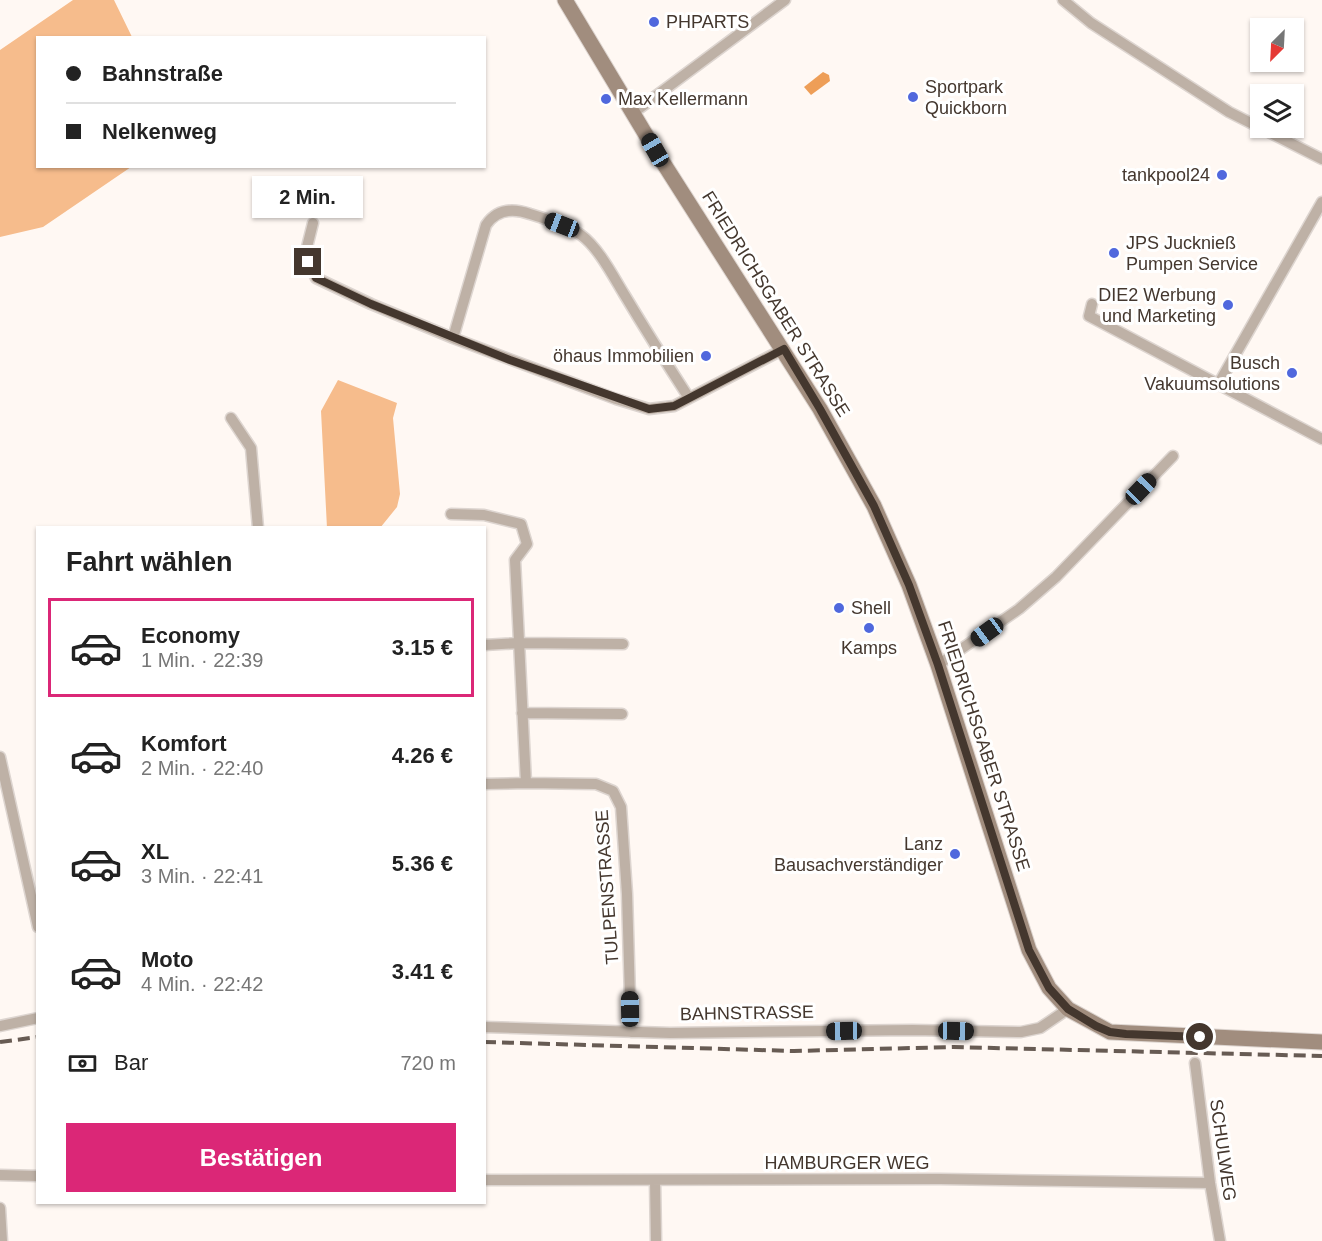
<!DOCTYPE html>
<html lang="de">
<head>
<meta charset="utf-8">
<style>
	:root { --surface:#fff; --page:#f2f2f2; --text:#222; --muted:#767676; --line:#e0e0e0; --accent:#db2777 }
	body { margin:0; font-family:Arial,sans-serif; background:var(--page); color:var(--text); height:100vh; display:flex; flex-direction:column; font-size:22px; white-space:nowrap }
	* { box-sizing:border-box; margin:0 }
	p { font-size:20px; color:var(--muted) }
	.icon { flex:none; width:33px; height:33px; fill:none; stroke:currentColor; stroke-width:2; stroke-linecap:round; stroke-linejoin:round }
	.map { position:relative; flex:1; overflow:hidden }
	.panel { position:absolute; left:36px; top:526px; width:450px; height:678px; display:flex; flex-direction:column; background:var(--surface); border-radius:0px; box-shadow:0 2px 4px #0004 }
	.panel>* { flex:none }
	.banner { position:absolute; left:36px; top:36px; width:450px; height:132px; border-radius:0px; box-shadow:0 2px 4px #0004; display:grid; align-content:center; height:132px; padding:0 30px; background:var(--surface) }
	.needle { width:39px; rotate:204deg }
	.buttons { position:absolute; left:1250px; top:18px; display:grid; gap:12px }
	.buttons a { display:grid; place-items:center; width:54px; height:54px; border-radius:0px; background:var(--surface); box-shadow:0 2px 4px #0004; font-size:30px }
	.end { position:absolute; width:27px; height:27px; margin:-14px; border:8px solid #44372e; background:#fff; box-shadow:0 0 0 3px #fff }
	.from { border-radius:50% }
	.bubble { position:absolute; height:42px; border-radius:0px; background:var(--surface); box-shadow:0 2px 4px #0004; font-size:20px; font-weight:700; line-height:42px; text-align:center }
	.car { position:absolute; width:18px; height:36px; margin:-18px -9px; border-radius:8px; box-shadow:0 0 4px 2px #0007; background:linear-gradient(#222 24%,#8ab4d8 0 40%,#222 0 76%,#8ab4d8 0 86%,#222 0) }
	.banner b { display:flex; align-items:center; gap:21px; height:57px; font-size:22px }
	.banner b+b { border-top:2px solid var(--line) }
	.banner i { width:15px; height:15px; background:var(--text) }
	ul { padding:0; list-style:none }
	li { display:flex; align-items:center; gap:18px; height:99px; margin:0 12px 9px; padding:0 18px; border:3px solid transparent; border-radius:0px }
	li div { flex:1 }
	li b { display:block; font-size:22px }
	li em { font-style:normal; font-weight:700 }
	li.selected { border-color:var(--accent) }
	li>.icon { width:54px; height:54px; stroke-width:1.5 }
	h2 { padding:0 30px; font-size:27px; line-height:72px }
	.pay { display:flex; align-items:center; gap:15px; height:66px; padding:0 30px; font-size:22px }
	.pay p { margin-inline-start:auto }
	.action { display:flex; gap:12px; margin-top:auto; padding:12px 30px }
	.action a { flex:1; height:69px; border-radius:0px; background:var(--accent); color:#fff; font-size:24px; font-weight:700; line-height:69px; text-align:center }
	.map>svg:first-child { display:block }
	.green { fill:#f6bc8c }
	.water { fill:#ee9e57 }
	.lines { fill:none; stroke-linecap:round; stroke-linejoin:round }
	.minor-casing { stroke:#ddd5d0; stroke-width:13 }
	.secondary-casing { stroke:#ddd5d0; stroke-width:17 }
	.minor { stroke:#beb1a6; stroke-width:10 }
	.secondary { stroke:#a18d7e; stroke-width:15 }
	.rail { stroke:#675b53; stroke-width:4; stroke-dasharray:12 6; stroke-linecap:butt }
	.route { stroke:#44372e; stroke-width:8 }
	.poi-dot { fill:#5068dd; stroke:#fff; stroke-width:2 }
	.labels { text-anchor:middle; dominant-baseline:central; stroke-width:6; stroke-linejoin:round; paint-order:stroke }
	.poi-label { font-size:18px; fill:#44372e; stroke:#fff; text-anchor:start }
	.street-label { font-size:18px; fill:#44372e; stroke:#fff }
</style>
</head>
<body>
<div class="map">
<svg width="1322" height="1241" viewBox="0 0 1322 1241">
	<rect width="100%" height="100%" fill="#fff8f3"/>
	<path class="green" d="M 73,0 L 114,0 L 132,37 L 38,38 L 38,166 L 131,167 L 43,227 L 0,237 L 0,50 Z
		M 338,380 L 397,403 L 393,418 L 400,494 L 397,507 L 380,528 L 327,528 L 321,411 Z"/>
	<path class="water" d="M 823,72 L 829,75 L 830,81 L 811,95 L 804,87 Z"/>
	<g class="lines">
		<g class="minor-casing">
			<path id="minor" d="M 1063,0 L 1091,23 L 1229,112 L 1322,159
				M 633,113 L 785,0
				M 313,223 L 306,251 L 308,262 L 316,278 L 371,304 L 453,338 L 616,399 L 649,409 L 674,406 L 784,349
				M 1092,304 L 1089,316 L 1322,439
				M 453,338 L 486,225 C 497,209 513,208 530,214 C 546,219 567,225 581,235 C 598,247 613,276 624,294 C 645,329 667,364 689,398
				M 1218,385 L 1322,202
				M 231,418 L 251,448 L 258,528
				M 451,514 L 484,515 L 521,524 L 527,544 L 515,560 L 526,783 L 596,784 L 613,791 L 621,807 L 627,894 L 631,1032
				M 484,645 L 519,643 L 623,644
				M 938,665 L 1019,609 L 1056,577 L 1173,456
				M 522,713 L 622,714
				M 0,757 L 38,927
				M 484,784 L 526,783
				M 0,1026 L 38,1018
				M 484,1027 L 670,1033 L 912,1030 L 1021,1032 L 1040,1028 L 1068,1009
				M 1195,1063 L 1210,1183 L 1220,1241
				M 0,1175 L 38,1176
				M 484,1180 L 940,1179 L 1210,1183
				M 655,1180 L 656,1241
				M 0,1208 L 2,1241"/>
		</g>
		<g class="secondary-casing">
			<path id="secondary" d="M 565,0 L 655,150 L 820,409 L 874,506 L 909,585 L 938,665 L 1029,950 L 1049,988 L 1068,1009 L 1110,1032 L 1322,1042"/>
		</g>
		<use href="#minor" class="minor"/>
		<use href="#secondary" class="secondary"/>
		<path class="rail" d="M 0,1042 L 38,1037
			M 484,1042 L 794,1051 L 953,1047 L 1322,1056"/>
	</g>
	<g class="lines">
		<path class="route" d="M 308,262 L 316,278 L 371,304 L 510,360 L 649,409 L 674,406 L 784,349 L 820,409 L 874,506 L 909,585 L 938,665 L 1029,950 L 1049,988 L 1068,1009 L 1096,1026 L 1110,1032 L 1126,1034 L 1200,1037"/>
	</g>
	<g class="poi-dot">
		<circle cx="654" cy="22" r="6"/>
		<circle cx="913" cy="97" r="6"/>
		<circle cx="606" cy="99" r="6"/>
		<circle cx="1222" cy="175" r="6"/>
		<circle cx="1114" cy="253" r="6"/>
		<circle cx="1228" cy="305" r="6"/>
		<circle cx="706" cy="356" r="6"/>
		<circle cx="1292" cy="373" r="6"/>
		<circle cx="839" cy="608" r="6"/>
		<circle cx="869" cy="628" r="6"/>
		<circle cx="955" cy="854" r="6"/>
	</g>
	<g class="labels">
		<g class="poi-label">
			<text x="666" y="22">PHPARTS</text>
			<text x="925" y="87">Sportpark<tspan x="925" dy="21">Quickborn</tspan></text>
			<text x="618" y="99">Max Kellermann</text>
			<text x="1210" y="175" text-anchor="end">tankpool24</text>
			<text x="1126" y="243">JPS Jucknieß<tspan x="1126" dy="21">Pumpen Service</tspan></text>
			<text x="1216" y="295" text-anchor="end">DIE2 Werbung<tspan x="1216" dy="21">und Marketing</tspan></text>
			<text x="694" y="356" text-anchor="end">öhaus Immobilien</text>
			<text x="1280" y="363" text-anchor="end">Busch<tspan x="1280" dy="21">Vakuumsolutions</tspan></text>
			<text x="851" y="608">Shell</text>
			<text x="869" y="648" text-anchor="middle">Kamps</text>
			<text x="943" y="844" text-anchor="end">Lanz<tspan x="943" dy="21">Bausachverständiger</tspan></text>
		</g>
		<g class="street-label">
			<text transform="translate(776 304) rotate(58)">FRIEDRICHSGABER STRASSE</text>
			<text transform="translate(984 746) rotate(72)">FRIEDRICHSGABER STRASSE</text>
			<text transform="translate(607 887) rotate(-94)">TULPENSTRASSE</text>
			<text transform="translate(747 1013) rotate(-1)">BAHNSTRASSE</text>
			<text transform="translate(1223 1150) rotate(82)">SCHULWEG</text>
			<text x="847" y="1163">HAMBURGER WEG</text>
		</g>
	</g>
</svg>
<div class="buttons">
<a><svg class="needle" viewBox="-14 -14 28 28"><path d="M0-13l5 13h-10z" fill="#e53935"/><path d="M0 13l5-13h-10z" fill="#767676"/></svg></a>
<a><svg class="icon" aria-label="layers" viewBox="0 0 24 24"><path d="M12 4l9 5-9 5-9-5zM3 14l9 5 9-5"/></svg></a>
</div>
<i class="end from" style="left:1200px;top:1037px"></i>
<i class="end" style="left:308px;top:262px"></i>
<div class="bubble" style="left:252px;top:176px;width:111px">2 Min.</div>
<i class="car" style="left:655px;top:150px;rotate:330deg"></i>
<i class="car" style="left:562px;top:225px;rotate:291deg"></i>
<i class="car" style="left:1141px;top:489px;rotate:44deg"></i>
<i class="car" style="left:987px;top:632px;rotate:234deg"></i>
<i class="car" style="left:630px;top:1009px;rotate:359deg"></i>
<i class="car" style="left:844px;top:1031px;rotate:269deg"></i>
<i class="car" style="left:956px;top:1031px;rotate:91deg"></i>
<div class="banner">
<b><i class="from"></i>Bahnstraße</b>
<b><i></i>Nelkenweg</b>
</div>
<section class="panel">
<h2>Fahrt wählen</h2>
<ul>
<li class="selected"><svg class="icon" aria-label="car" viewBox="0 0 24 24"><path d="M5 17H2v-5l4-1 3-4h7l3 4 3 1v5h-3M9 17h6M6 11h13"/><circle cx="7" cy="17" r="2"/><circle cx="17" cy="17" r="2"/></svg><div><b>Economy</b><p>1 Min. · 22:39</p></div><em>3.15 €</em></li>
<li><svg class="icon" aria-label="car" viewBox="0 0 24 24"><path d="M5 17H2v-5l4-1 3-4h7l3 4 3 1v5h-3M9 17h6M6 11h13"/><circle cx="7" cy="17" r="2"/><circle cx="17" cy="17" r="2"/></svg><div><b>Komfort</b><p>2 Min. · 22:40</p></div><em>4.26 €</em></li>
<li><svg class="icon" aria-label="car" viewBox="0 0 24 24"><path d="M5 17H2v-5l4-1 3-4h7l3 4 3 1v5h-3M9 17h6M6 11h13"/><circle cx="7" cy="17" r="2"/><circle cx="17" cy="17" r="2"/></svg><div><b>XL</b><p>3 Min. · 22:41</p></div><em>5.36 €</em></li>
<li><svg class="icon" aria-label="car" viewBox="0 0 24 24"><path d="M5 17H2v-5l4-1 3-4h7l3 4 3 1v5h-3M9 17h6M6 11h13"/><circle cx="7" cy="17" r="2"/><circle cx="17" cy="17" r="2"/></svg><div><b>Moto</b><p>4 Min. · 22:42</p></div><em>3.41 €</em></li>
</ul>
<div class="pay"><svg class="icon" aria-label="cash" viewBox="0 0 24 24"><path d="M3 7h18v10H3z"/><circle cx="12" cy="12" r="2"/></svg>Bar<p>720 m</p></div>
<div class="action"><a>Bestätigen</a></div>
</section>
</div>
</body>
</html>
